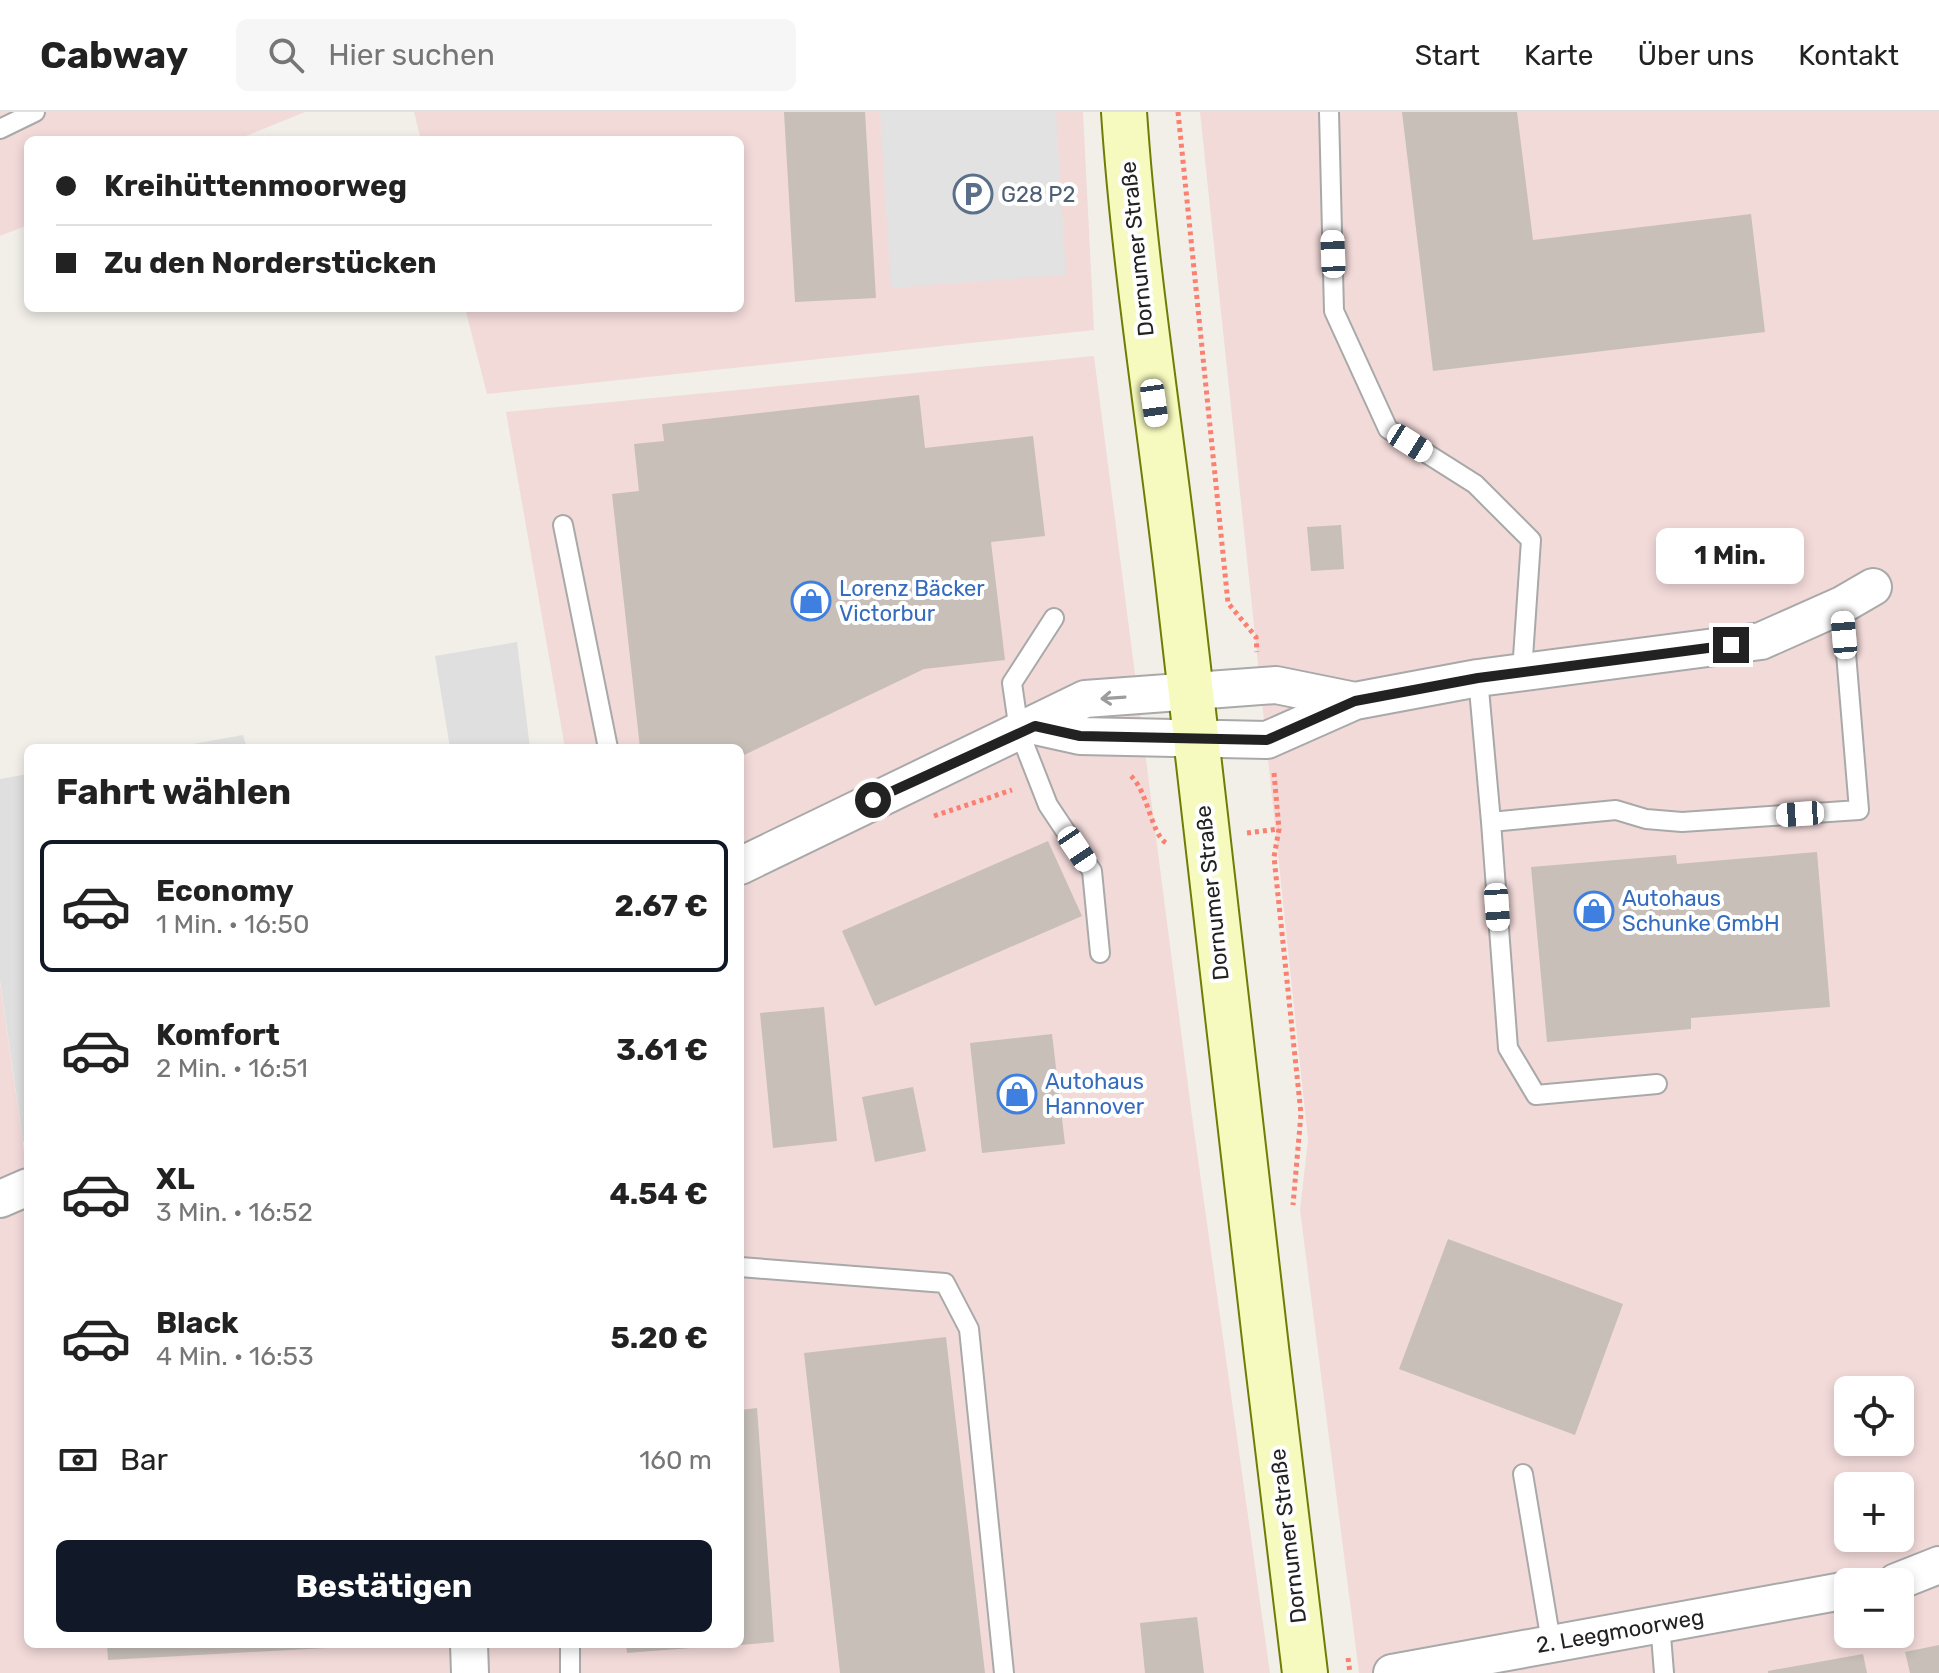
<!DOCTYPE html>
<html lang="de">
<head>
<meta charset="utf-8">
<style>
	:root { --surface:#fff; --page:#f6f6f6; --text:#222; --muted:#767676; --line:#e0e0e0; --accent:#111827 }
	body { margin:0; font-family:Rubik,sans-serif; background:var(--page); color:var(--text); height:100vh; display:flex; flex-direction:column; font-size:30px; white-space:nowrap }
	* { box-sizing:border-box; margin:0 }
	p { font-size:26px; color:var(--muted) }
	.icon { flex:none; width:44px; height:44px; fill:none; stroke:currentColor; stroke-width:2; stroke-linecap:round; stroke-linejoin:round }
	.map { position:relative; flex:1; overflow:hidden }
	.drawer { position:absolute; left:24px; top:632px; width:720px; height:904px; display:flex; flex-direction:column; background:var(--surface); border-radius:12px; box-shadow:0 4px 12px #0003 }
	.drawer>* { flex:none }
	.hud { position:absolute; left:24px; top:24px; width:720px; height:176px; border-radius:12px; box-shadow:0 4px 12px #0003; display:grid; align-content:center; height:176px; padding:0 32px; background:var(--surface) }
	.fabs { position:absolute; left:1834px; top:1264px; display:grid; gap:16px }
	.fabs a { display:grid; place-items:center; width:80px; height:80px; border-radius:12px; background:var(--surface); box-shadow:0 4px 12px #0003; font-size:40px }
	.end { position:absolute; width:36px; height:36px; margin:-18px; border:10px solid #222; background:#fff; box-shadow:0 0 0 4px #fff }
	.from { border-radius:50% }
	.bubble { position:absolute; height:56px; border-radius:12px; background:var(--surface); box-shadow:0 4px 12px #0003; font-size:26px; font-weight:700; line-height:56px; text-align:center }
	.car { position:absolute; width:24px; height:48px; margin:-24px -12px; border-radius:10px; box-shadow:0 0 6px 2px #0007; background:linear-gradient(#fff 24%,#345 0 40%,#fff 0 76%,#345 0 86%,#fff 0) }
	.hud b { display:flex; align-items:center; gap:28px; height:76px; font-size:30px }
	.hud b+b { border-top:2px solid var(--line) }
	.hud i { width:20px; height:20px; background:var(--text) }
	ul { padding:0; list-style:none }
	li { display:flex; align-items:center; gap:24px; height:132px; margin:0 16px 12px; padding:0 16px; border:4px solid transparent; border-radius:12px }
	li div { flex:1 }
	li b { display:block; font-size:30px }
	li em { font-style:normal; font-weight:700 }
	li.active { border-color:var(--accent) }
	li>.icon { width:72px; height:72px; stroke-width:1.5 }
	h2 { padding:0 32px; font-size:36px; line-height:96px }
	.pay { display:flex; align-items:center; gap:20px; height:88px; padding:0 32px; font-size:30px }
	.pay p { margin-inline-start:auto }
	.cta { display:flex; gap:16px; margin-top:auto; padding:16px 32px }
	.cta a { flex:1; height:92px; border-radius:12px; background:var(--accent); color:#fff; font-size:32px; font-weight:700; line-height:92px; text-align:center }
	header { display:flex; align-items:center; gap:48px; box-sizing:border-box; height:112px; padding:0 40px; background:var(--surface); border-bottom:2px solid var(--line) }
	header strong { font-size:38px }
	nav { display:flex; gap:44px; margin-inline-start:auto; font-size:28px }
	.search { width:560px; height:72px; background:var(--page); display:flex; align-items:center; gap:20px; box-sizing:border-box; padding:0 28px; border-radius:12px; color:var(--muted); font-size:30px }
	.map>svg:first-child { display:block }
	.residential { fill:#e0dfdf }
	.commercial { fill:#f2dad9; fill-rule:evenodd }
	.parking { fill:#e2e2e2 }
	.building { fill:#c7bfb8 }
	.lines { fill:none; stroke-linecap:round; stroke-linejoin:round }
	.lane-casing { stroke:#a9a9a9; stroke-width:22 }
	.street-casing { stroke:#a9a9a9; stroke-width:40 }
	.secondary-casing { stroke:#707d05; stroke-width:48 }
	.path { stroke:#fa8072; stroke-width:5; stroke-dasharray:4 4; stroke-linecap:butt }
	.lane { stroke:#fff; stroke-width:18 }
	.street { stroke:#fff; stroke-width:36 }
	.secondary { stroke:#f7fabf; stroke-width:44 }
	.oneway { stroke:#9c9c9c }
	.route { stroke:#222; stroke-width:10 }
	.labels { text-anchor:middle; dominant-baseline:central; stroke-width:8; stroke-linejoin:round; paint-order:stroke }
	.service-label { font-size:22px; fill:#4e5e75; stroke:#fff; text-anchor:start }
	.street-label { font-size:22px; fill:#222; stroke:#fff }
	.shop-label { font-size:22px; fill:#366cbe; stroke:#fff; text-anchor:start }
</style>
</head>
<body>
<header>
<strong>Cabway</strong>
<div class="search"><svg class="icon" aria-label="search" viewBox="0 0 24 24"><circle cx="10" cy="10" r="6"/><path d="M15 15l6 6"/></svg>Hier suchen</div>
<nav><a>Start</a><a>Karte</a><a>Über uns</a><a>Kontakt</a></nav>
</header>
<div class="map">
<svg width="1939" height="1561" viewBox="0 0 1939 1561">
	<rect width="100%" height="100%" fill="#f2efe9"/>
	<path class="residential" d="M 517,530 L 530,636 L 450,636 L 435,544 Z
		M 243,623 L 247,636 L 171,636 Z
		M 28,662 L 28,1029 L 23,1030 L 0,868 L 0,667 Z"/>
	<path class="commercial" d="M 0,0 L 305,0 L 236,28 L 28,28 L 28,113 L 0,124 Z
		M 414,0 L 1083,0 L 1094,218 L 487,282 L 465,196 L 740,196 L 740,28 L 421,28 Z
		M 1200,0 L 1939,0 L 1939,1561 L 1359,1561 L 1300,1098 L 1308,1028 ZM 1848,1278 L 1900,1278 L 1900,1330 L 1848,1330 ZM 1848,1374 L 1900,1374 L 1900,1426 L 1848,1426 ZM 1848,1470 L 1900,1470 L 1900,1522 L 1848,1522 Z
		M 1094,244 L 1192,1004 L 1270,1561 L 0,1561 L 0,870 L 28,1067 L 28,1532 L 740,1532 L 740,636 L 565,636 L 506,300 Z"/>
	<path class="parking" d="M 880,0 L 1056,0 L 1066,163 L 891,176 Z"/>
	<path class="building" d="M 784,0 L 865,0 L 876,186 L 795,190 Z
		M 1402,0 L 1517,0 L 1533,128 L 1751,102 L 1765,220 L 1433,259 Z
		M 919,283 L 925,336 L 1033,324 L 1045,424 L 991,430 L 1005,548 L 924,557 L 740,645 L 740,636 L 640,636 L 612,382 L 639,379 L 634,332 L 664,329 L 662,312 Z
		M 1341,413 L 1344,457 L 1311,459 L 1307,415 Z
		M 1048,729 L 1082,804 L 875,894 L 842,819 Z
		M 1817,740 L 1830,895 L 1691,906 L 1691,917 L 1547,930 L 1531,755 L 1676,743 L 1677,752 Z
		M 824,895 L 837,1029 L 773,1036 L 760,901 Z
		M 1052,922 L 1065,1032 L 982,1041 L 970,931 Z
		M 913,975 L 926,1039 L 875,1050 L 862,985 Z
		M 1448,1127 L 1623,1192 L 1575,1323 L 1399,1257 Z
		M 946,1225 L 985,1561 L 840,1561 L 804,1241 Z
		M 757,1296 L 774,1530 L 740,1533 L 740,1298 Z
		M 1197,1505 L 1204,1561 L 1145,1561 L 1140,1511 Z
		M 107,1532 L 363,1532 L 363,1534 L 108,1548 Z
		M 626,1532 L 716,1532 L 716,1534 L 627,1541 Z
		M 1939,1533 L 1939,1561 L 1910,1561 L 1905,1540 Z
		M 1863,1542 L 1867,1561 L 1768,1561 L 1768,1559 Z"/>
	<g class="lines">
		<g class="lane-casing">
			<path id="lane" d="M 1329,0 L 1334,199 L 1388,317 L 1475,372 L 1531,428 L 1522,560
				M 0,17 L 35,0
				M 563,413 L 608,636
				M 1054,506 L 1012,571 L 1019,619 L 1048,693 L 1092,759 L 1100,841
				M 1478,566 L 1491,710 L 1616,698 L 1646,707 L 1682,710 L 1859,698 L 1842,493
				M 1491,710 L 1508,936 L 1536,983 L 1657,972
				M 740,1155 L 945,1171 L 969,1217 L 1004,1561
				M 1523,1362 L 1551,1530
				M 1660,1511 L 1664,1561
				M 570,1532 L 570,1561"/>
		</g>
		<g class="street-casing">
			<path id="street" d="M 1035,614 L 1080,624 L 1267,628 L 1355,589 L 1478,566 L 1761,529 L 1842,493 L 1873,475
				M 740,754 L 1085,587 L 1276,573 L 1355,589
				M 0,1087 L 28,1075
				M 1896,1470 L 1939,1453
				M 469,1532 L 470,1561
				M 1392,1561 L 1848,1478"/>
		</g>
		<g class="secondary-casing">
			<path id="secondary" d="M 1124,0 C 1135,163 1162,324 1180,486 C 1221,845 1261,1203 1305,1561"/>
		</g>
		<path class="path" d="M 1178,0 L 1228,491 L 1256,525 L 1257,540
			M 1274,661 L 1279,717 L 1274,745 L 1301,1002 L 1293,1093
			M 1131,664 C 1148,680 1151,721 1166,731
			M 934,704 L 1012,678
			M 1247,721 L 1279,717
			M 1348,1546 L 1350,1561"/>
		<use href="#lane" class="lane"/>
		<use href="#street" class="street"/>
		<use href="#secondary" class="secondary"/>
	</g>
	<defs><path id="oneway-shaft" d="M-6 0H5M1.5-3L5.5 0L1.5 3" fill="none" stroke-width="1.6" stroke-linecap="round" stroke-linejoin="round" transform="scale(2)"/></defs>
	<use class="oneway" href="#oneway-shaft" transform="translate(1113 586) rotate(176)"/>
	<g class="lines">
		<path class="route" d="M 873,688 L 1035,614 L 1080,624 L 1267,628 L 1355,589 L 1478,566 L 1731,533"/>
	</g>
	<defs>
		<g id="parking-ring" transform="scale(2)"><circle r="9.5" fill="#fff" stroke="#5c6f8a" stroke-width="1.5"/><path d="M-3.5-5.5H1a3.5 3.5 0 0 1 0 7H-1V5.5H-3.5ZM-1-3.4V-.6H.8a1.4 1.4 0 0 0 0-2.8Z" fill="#5c6f8a"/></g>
		<g id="shop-ring" transform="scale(2)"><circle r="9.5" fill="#fff" stroke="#3f7fe0" stroke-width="1.5"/><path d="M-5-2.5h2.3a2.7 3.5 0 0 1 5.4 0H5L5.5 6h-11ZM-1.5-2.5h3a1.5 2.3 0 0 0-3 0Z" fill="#3f7fe0"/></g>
	</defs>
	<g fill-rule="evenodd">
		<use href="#parking-ring" x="973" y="82"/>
		<use href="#shop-ring" x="811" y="489"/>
		<use href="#shop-ring" x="1594" y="799"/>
		<use href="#shop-ring" x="1017" y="982"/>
	</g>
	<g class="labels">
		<g class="service-label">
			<text x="1001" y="82">G28 P2</text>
		</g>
		<g class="street-label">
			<text transform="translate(1137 137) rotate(-96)">Dornumer Straße</text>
			<text transform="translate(1212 781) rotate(-96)">Dornumer Straße</text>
			<text transform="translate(1288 1424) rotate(-97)">Dornumer Straße</text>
			<text transform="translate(1620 1519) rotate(-10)">2. Leegmoorweg</text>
		</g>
		<g class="shop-label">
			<text x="839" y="476">Lorenz Bäcker<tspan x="839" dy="25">Victorbur</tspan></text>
			<text x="1622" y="786">Autohaus<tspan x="1622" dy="25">Schunke GmbH</tspan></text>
			<text x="1045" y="969">Autohaus<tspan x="1045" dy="25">Hannover</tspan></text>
		</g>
	</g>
</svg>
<div class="fabs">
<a><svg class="icon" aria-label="locate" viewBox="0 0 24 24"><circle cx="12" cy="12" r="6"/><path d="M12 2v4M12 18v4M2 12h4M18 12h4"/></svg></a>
<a>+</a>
<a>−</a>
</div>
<i class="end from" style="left:873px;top:688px"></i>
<i class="end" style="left:1731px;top:533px"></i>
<div class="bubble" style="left:1656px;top:416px;width:148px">1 Min.</div>
<i class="car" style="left:1333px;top:142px;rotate:358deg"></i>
<i class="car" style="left:1154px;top:291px;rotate:172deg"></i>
<i class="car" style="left:1410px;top:331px;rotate:122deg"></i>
<i class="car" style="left:1844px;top:523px;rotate:355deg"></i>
<i class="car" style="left:1800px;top:702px;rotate:266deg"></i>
<i class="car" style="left:1077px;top:737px;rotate:146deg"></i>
<i class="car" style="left:1497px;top:795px;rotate:176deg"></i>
<div class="hud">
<b><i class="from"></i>Kreihüttenmoorweg</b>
<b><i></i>Zu den Norderstücken</b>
</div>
<section class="drawer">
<h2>Fahrt wählen</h2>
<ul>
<li class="active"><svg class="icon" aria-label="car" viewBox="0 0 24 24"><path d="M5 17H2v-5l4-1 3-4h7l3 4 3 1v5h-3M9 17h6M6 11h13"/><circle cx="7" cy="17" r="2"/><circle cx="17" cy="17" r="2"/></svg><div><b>Economy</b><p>1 Min. · 16:50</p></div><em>2.67 €</em></li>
<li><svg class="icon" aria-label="car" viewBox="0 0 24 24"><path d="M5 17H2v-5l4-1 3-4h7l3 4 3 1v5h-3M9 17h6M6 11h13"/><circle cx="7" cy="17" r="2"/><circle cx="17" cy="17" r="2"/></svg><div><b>Komfort</b><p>2 Min. · 16:51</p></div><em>3.61 €</em></li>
<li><svg class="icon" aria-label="car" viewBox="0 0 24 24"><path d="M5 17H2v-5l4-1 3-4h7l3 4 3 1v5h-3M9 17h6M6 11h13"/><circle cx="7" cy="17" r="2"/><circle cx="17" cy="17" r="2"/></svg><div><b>XL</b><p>3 Min. · 16:52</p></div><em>4.54 €</em></li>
<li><svg class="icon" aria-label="car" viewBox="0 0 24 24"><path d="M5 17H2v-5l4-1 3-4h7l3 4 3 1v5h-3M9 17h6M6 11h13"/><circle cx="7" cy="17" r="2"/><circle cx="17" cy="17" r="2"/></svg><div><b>Black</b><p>4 Min. · 16:53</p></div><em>5.20 €</em></li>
</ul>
<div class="pay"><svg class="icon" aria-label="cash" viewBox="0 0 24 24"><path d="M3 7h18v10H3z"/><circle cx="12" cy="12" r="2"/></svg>Bar<p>160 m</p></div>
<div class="cta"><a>Bestätigen</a></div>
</section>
</div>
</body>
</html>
